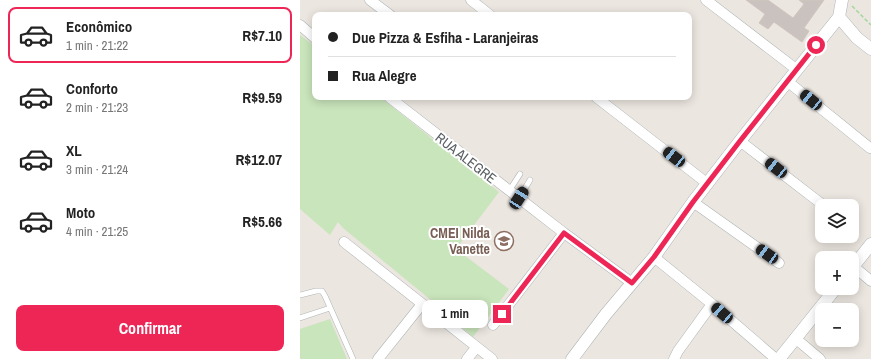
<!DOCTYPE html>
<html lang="pt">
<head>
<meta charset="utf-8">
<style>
	:root { --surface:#fff; --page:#f6f6f6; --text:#222; --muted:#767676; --line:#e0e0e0; --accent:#ed2656 }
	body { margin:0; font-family:"Archivo Narrow",sans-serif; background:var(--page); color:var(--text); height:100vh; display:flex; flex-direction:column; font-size:15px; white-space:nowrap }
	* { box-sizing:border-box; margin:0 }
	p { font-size:13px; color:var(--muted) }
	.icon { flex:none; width:22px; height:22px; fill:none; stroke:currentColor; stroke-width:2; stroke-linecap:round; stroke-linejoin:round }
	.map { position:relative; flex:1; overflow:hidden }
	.drawer { display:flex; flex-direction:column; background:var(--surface); width:300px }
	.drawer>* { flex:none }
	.top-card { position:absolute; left:12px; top:12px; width:380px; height:88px; border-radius:8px; box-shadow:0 2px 10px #0003; display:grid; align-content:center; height:88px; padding:0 16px; background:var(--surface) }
	.fabs { position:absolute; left:515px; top:199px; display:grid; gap:8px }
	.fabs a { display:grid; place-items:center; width:44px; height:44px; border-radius:8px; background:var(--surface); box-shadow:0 2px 10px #0003; font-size:20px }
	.end { position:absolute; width:18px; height:18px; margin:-9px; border:5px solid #ed2656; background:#fff; box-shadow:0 0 0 2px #fff }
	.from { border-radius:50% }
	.bubble { position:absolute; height:28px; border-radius:8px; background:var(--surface); box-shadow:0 2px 10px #0003; font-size:13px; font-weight:700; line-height:28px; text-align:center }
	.car { position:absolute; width:12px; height:24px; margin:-12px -6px; border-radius:5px; box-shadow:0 0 3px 1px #0007; background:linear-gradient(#222 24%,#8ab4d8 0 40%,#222 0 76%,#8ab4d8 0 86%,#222 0) }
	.top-card b { display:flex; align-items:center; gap:14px; height:38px; font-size:15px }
	.top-card b+b { border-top:1px solid var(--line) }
	.top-card i { width:10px; height:10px; background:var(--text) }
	ul { padding:7px 0 0; list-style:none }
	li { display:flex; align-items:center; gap:12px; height:56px; margin:0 8px 6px; padding:0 8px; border:2px solid transparent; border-radius:8px }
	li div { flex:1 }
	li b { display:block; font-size:15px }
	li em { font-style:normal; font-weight:700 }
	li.selected { border-color:var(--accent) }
	li>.icon { width:36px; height:36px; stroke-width:1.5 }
	.action { display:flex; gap:8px; margin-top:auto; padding:8px 16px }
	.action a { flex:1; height:46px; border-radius:8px; background:var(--accent); color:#fff; font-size:16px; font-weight:700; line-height:46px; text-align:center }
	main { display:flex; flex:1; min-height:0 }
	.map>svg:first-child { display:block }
	.green { fill:#c9e5bb }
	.building { fill:#c9c2bf; stroke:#d1c5be }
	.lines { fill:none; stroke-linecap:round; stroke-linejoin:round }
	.service-casing { stroke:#aeb4b6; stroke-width:6 }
	.minor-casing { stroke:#aeb4b6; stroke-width:11 }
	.tertiary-casing { stroke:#aeb4b6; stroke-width:13 }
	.path { stroke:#a1d79e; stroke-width:1.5; stroke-dasharray:4 2; stroke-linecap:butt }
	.service { stroke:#fff; stroke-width:5 }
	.minor { stroke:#fff; stroke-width:10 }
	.tertiary { stroke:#fff; stroke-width:12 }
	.route { stroke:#ed2656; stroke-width:5 }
	.labels { text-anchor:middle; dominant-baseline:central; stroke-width:4; stroke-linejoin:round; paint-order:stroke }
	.street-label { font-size:14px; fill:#595f62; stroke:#fff }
	.education-label { font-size:14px; font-weight:bold; fill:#785e54; stroke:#fff; text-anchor:end }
</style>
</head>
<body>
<main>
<section class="drawer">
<ul>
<li class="selected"><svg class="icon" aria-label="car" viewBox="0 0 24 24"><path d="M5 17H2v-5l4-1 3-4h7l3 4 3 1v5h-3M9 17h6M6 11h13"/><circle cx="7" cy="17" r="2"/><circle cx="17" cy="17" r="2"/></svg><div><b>Econômico</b><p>1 min · 21:22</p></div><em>R$7.10</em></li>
<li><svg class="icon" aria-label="car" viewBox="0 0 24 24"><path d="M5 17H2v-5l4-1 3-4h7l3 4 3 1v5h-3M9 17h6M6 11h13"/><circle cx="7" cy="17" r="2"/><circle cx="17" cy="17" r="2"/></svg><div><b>Conforto</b><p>2 min · 21:23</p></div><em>R$9.59</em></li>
<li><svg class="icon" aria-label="car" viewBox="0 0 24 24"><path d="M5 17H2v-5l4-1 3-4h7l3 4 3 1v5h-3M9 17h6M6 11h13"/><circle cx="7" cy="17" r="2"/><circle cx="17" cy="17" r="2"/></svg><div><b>XL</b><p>3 min · 21:24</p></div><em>R$12.07</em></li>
<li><svg class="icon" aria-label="car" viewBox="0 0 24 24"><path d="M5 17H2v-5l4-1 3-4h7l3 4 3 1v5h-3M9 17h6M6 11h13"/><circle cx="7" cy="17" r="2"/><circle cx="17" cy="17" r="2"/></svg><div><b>Moto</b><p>4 min · 21:25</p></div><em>R$5.66</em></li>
</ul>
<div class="action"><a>Confirmar</a></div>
</section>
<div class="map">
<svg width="571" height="359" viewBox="0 0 571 359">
	<rect width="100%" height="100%" fill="#ece6e0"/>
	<path class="green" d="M 0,35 L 15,46 L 15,97 L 80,97 L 199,192 L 156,249 L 209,289 L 173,337 L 126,296 L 43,228 L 38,222 L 30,235 L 0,209 Z
		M 30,319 L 47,359 L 0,359 L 0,329 Z"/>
	<path class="building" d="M 446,0 L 468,0 L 493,18 L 504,4 L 499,0 L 524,0 L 504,28 L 509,31 L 502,42 L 474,22 L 468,29 L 459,23 L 465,14 Z"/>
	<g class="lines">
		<g class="service-casing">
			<path id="service" d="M 209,191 L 220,174
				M 219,198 L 230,180
				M 0,295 L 16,291 L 22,291 L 25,296 L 53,359
				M 0,318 L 30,308"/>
		</g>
		<g class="minor-casing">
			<path id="minor" d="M 70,0 L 90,15
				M 171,0 L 190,15
				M 406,0 L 496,69
				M 0,25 L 15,38
				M 487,81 L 570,148
				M 89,97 L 264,233 L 332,283
				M 296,97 L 408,184
				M 440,141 L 523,205
				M 393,202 L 479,263
				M 44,242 L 192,359
				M 354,257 L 412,304 L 476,359
				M 553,266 L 571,281
				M 193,325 L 264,233
				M 495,338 L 520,359
				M 78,359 L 122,304
				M 167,359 L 176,348
				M 374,359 L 378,351 L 412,304"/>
		</g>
		<g class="tertiary-casing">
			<path id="tertiary" d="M 539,17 L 557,38 L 571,49
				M 552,268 L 571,244
				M 272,359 L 306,314 L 354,257 L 393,202 L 440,141 L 539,17 L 542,0
				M 479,359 L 536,288"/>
		</g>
		<path class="path" d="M 552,6 L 571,25"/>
		<use href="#service" class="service"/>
		<use href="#minor" class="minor"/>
		<use href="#tertiary" class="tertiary"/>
	</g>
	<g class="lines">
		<path class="route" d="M 202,314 L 264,233 L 332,283 L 354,257 L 393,202 L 440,141 L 516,45"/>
	</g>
	<defs>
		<g id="school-ring" transform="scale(1)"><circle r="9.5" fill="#fff" stroke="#8d6e63" stroke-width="1.5"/><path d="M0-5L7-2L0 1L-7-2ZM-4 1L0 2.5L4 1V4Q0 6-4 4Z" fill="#8d6e63"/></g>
	</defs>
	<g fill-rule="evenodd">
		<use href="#school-ring" x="204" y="241"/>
	</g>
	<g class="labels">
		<g class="street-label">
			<text transform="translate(166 158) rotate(38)">RUA ALEGRE</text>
		</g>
		<g class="education-label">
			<text x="190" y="233">CMEI Nilda<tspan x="190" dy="16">Vanette</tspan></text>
		</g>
	</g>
</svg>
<div class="fabs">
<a><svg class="icon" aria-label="layers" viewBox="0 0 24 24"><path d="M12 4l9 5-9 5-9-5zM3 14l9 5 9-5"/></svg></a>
<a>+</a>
<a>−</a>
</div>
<i class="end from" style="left:516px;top:45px"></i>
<i class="end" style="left:202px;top:314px"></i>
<div class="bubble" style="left:122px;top:300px;width:66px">1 min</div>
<i class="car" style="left:511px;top:100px;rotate:309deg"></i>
<i class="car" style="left:374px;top:157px;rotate:308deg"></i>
<i class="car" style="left:476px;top:168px;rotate:308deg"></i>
<i class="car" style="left:219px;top:198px;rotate:33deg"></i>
<i class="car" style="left:467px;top:254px;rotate:305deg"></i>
<i class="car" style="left:422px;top:313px;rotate:311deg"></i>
<div class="top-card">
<b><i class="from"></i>Due Pizza &amp; Esfiha - Laranjeiras</b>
<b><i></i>Rua Alegre</b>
</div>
</div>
</main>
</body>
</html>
